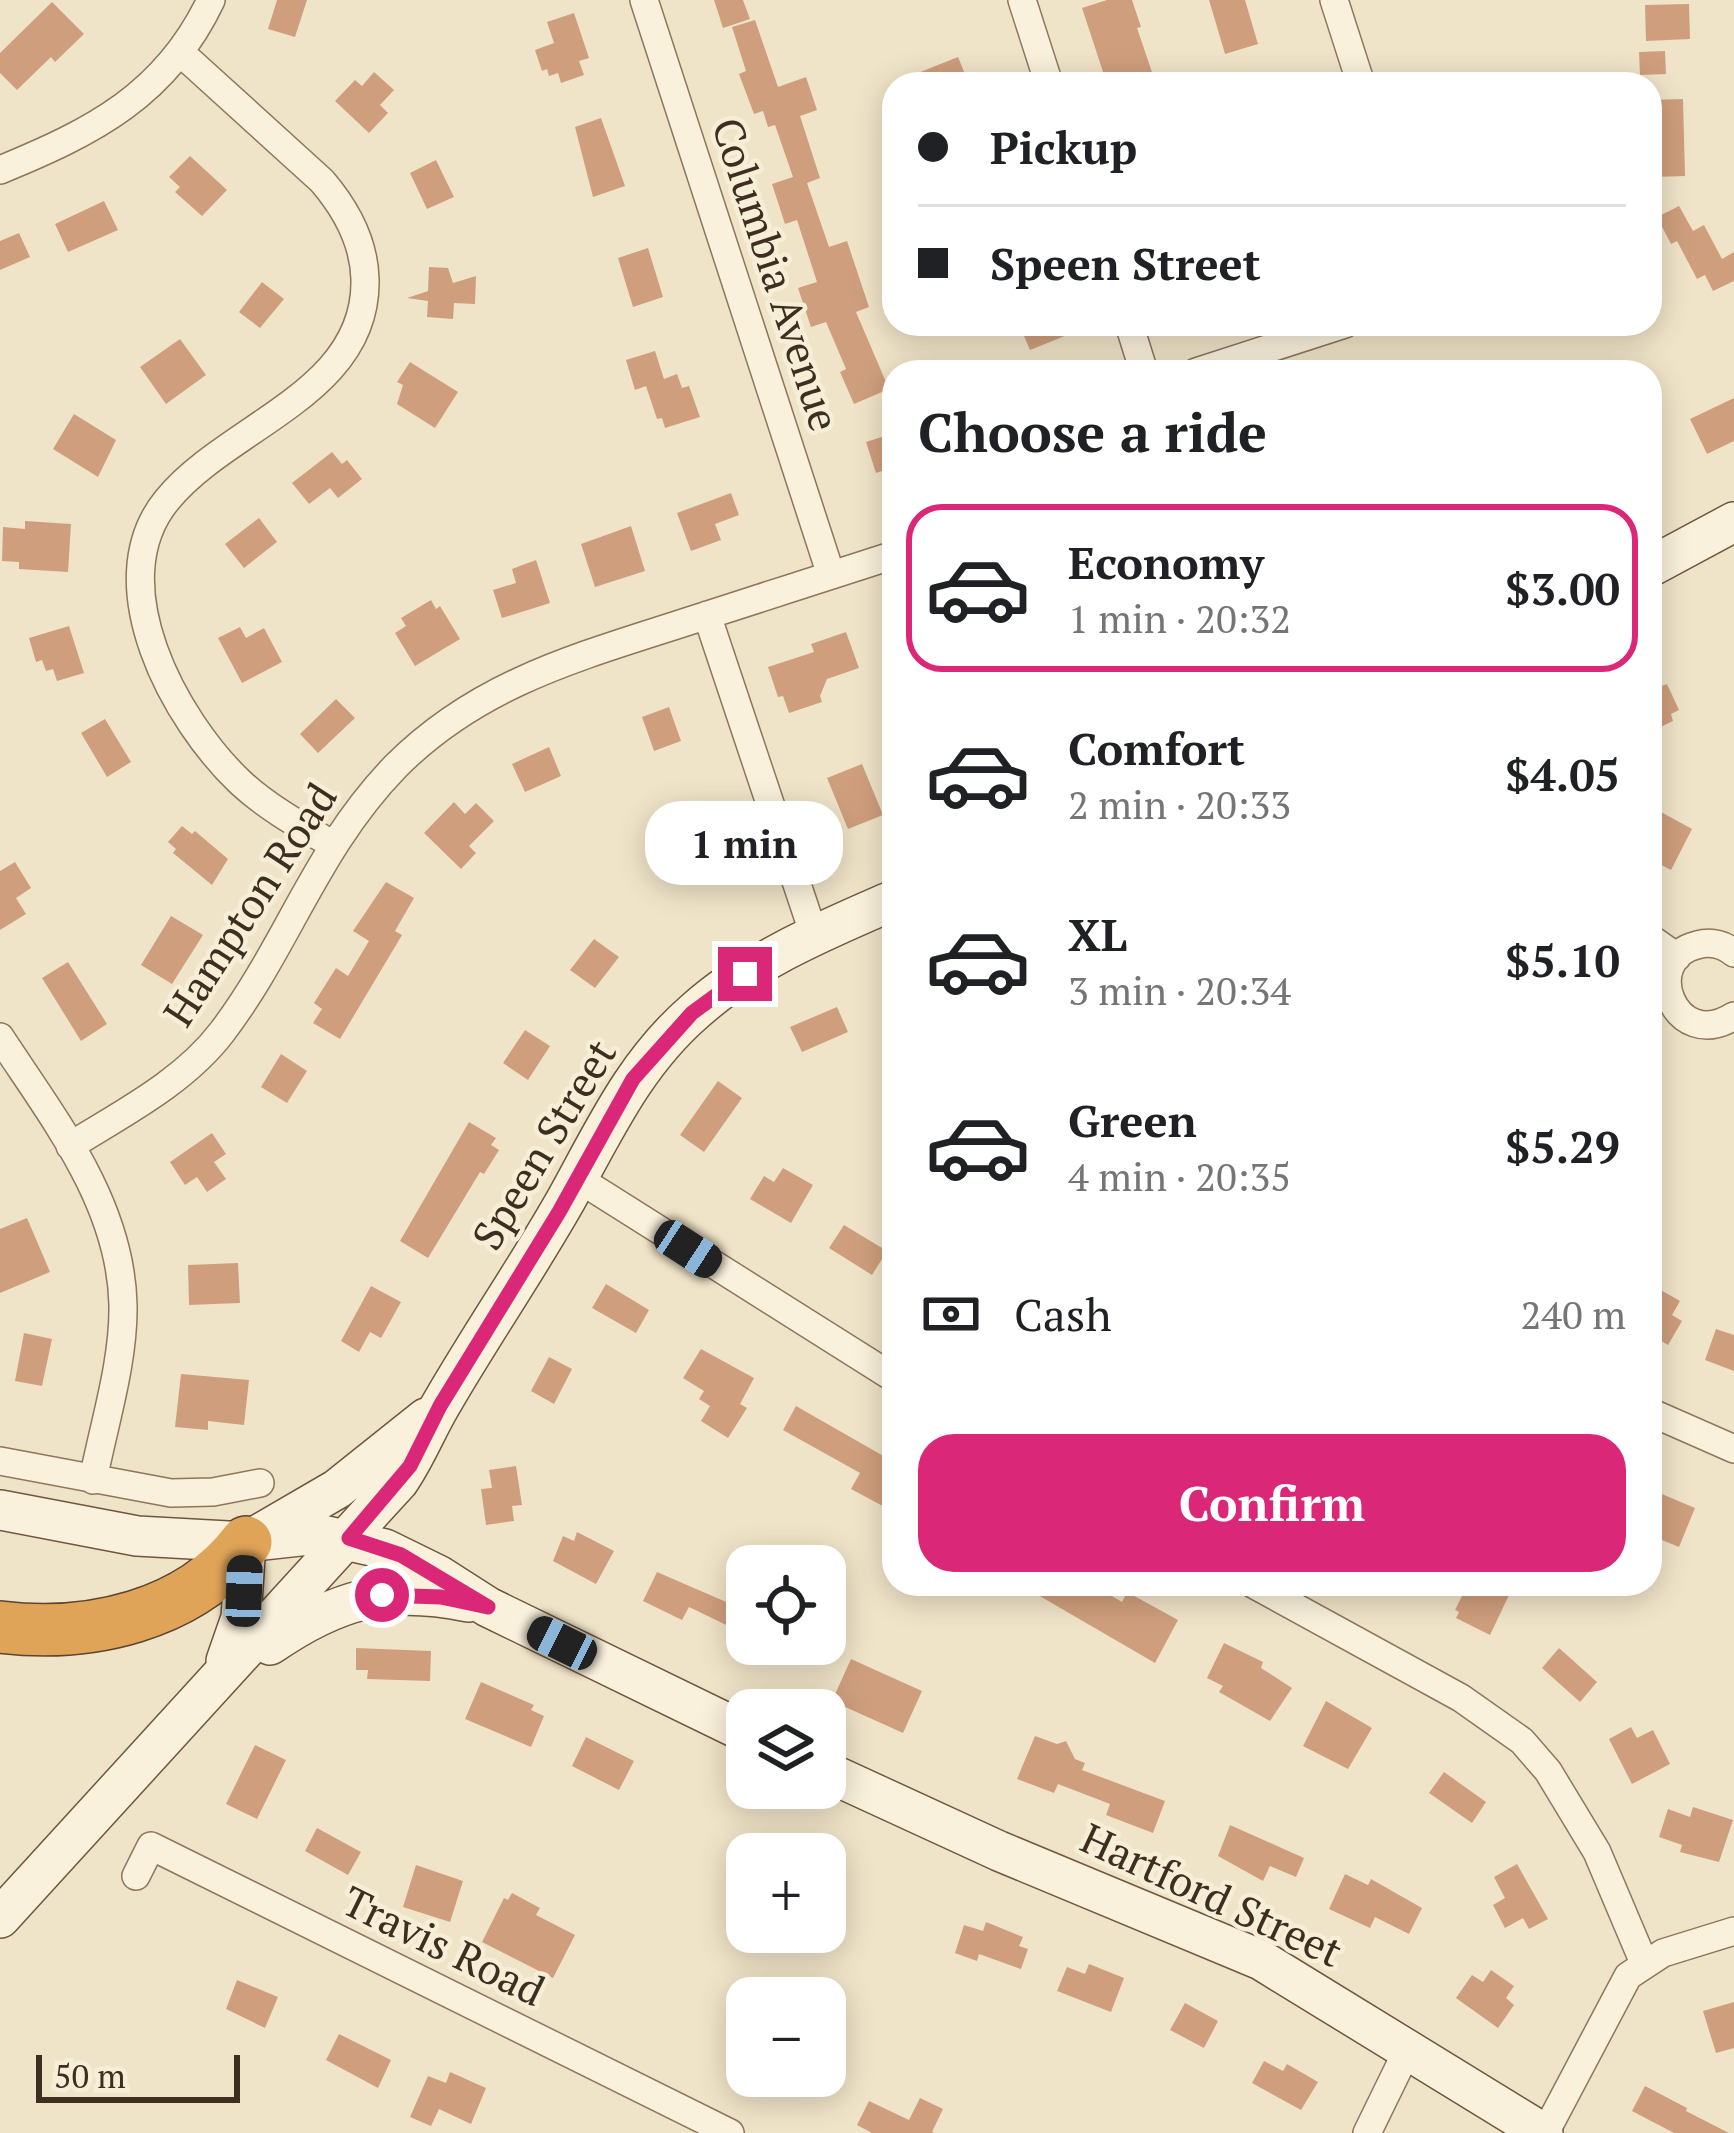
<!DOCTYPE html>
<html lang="en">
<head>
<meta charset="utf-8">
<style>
	:root { --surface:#fff; --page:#f6f6f6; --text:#202124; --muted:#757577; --line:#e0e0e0; --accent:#db2777 }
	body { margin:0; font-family:"PT Serif",serif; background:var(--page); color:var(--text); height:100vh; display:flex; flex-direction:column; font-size:45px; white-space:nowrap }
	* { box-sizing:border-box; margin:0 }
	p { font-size:39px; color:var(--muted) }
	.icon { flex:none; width:66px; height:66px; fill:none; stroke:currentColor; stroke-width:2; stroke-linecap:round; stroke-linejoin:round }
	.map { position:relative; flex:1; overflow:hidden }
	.sheet { position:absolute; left:882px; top:360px; width:780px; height:1236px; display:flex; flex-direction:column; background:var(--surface); border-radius:36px; box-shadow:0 6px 30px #0003 }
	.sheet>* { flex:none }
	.banner { position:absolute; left:882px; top:72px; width:780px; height:264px; border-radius:36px; box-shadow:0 6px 30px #0003; display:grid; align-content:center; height:264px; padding:0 36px; background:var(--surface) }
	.fabs { position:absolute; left:726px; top:1545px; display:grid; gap:24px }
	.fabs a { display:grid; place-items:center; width:120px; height:120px; border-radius:24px; background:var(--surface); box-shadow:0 6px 30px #0003; font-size:60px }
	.scale { position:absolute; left:36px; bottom:30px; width:204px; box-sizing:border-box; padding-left:12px; border:6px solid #3d2e20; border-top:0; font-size:33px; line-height:42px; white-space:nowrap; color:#3d2e20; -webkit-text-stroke:9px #f7eed8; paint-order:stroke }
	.end { position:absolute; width:54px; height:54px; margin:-27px; border:15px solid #db2777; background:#fff; box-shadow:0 0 0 6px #fff }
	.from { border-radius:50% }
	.bubble { position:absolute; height:84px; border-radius:36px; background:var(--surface); box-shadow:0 6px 30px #0003; font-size:39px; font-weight:600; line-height:84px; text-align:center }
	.car { position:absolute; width:36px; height:72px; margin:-36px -18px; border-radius:15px; box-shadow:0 0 9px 3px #0007; background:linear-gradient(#222 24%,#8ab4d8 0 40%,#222 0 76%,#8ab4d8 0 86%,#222 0) }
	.banner b { display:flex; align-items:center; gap:42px; height:114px; font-size:45px }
	.banner b+b { border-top:3px solid var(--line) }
	.banner i { width:30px; height:30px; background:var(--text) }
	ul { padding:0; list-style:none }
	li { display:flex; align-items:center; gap:36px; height:168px; margin:0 24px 18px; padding:0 12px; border:6px solid transparent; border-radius:36px }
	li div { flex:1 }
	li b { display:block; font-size:45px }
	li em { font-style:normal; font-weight:600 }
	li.active { border-color:var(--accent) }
	li>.icon { width:108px; height:108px; stroke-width:1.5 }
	h2 { padding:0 36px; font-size:54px; line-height:144px }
	.pay { display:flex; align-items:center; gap:30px; height:132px; padding:0 36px; font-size:45px }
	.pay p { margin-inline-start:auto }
	.button { display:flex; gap:24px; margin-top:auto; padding:24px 36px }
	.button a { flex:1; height:138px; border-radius:36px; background:var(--accent); color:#fff; font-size:48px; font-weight:600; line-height:138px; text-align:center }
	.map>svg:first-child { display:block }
	.building { fill:#cf9f7d }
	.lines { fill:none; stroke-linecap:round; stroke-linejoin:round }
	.street-casing { stroke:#8d765c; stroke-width:30 }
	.secondary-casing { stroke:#6f573f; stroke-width:42 }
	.highway-casing { stroke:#5b4430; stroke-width:54 }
	.street { stroke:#faf1dc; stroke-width:27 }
	.secondary { stroke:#faf1dc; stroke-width:39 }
	.highway { stroke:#e0a458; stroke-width:51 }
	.route { stroke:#db2777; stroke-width:15 }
	.labels { text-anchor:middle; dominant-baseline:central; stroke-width:9; stroke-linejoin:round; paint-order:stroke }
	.street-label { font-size:42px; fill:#3d2e20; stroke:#f7eed8 }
</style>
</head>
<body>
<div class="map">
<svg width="1734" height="2133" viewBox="0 0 1734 2133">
	<rect width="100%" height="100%" fill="#f0e4c8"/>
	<path class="building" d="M 277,0 L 307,0 L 295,37 L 268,29 Z
		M 714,0 L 743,0 L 750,19 L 723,28 Z
		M 1107,0 L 1132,0 L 1141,27 L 1137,28 L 1156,84 L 1107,84 L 1082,8 Z
		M 1209,0 L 1245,0 L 1258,44 L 1225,54 Z
		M 52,2 L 84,34 L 55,62 L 51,57 L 17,90 L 0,73 L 0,53 Z
		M 1689,4 L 1690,39 L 1646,41 L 1645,5 Z
		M 574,13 L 589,58 L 579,61 L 584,75 L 561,83 L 558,73 L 549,76 L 547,69 L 542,71 L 535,50 L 554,43 L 547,22 Z
		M 755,20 L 778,87 L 806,77 L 817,110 L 800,116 L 820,178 L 807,183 L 829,247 L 847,241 L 869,307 L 856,312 L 889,389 L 854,404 L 840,372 L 846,369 L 826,322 L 811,327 L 798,288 L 817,282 L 797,220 L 785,224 L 772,184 L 793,177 L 775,125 L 768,127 L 763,111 L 754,114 L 739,74 L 746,71 L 732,27 Z
		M 1665,51 L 1666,74 L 1640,75 L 1639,52 Z
		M 958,57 L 969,84 L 893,84 L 893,83 Z
		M 374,72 L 394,90 L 380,105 L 388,113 L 369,133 L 335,101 L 355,80 L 362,86 Z
		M 1683,99 L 1685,176 L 1652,177 L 1650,100 Z
		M 601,118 L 625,186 L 593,197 L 575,127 Z
		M 190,156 L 227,190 L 202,216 L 175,192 L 180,187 L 169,177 Z
		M 436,160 L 454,197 L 427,209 L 410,173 Z
		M 104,201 L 118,230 L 68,252 L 55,224 Z
		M 1679,206 L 1693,231 L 1704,225 L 1722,259 L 1734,252 L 1734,281 L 1713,291 L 1705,275 L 1697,279 L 1677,241 L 1671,244 L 1657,217 Z
		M 19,233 L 30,257 L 0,270 L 0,241 Z
		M 648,248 L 663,297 L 633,307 L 618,258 Z
		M 429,267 L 448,268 L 453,283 L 476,276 L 475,304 L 454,303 L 453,319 L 427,317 L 428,301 L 407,298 L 428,291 Z
		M 262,282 L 284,299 L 260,328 L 239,312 Z
		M 1019,324 L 1092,324 L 1092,325 L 1030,350 Z
		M 180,339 L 206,375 L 166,404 L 140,367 Z
		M 655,351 L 664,379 L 677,374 L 682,388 L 689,386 L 700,417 L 665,428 L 662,418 L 657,419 L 646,386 L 635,390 L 626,360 Z
		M 410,362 L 458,392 L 435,428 L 397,404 L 403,385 L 397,382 Z
		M 1734,398 L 1734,441 L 1707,454 L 1690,419 Z
		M 74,414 L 116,440 L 98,477 L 53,449 Z
		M 894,433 L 894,467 L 876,473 L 866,442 Z
		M 332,452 L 342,464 L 347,460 L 362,479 L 338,498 L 330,488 L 309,504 L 292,483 Z
		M 731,493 L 739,515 L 715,524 L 721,540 L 691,551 L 677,513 Z
		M 259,518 L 277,542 L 244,568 L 225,544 Z
		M 25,521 L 71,524 L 68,572 L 19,569 L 19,562 L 2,561 L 3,527 L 25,529 Z
		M 631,526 L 645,571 L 595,587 L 581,544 Z
		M 536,560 L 550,603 L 502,618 L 493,590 L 516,583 L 512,569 Z
		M 431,600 L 436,609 L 440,606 L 460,639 L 415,666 L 395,633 L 406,626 L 401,618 Z
		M 69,626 L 84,673 L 57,681 L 53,669 L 46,671 L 42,660 L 36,662 L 29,638 Z
		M 240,627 L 246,638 L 264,628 L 282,662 L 242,683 L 218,638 Z
		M 846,632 L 859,668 L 827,679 L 820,696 L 822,702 L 789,713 L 783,696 L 778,697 L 768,667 L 814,652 L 811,644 Z
		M 1650,666 L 1659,687 L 1667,684 L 1679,710 L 1671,714 L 1673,721 L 1650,732 Z
		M 336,699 L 355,718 L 318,753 L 300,734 Z
		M 669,707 L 681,741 L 654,751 L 642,717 Z
		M 105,719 L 131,762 L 107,777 L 81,733 Z
		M 549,747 L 561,776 L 525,792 L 512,764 Z
		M 862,764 L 883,815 L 848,829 L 827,778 Z
		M 454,802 L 465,814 L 476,803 L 494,821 L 469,846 L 476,853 L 461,869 L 424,833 Z
		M 1650,806 L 1692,829 L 1671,870 L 1650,859 Z
		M 706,819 L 722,867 L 675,883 L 664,848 L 685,841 L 680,828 Z
		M 182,826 L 192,834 L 195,831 L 228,859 L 212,885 L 173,853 L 176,849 L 168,842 Z
		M 15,862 L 31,888 L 16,898 L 26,914 L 0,930 L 0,871 Z
		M 386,882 L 414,898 L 395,931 L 402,935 L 340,1039 L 313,1023 L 322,1009 L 314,1003 L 336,968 L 348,976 L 369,941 L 353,931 Z
		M 171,916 L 203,935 L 172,984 L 141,965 Z
		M 594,939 L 619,957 L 595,988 L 570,970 Z
		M 68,962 L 107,1024 L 81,1041 L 42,978 Z
		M 837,1007 L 848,1032 L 802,1052 L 790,1027 Z
		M 525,1030 L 550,1046 L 528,1080 L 503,1063 Z
		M 281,1054 L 307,1071 L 287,1103 L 261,1087 Z
		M 718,1081 L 742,1098 L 704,1152 L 680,1135 Z
		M 469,1122 L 496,1138 L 491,1145 L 499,1150 L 484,1174 L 480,1172 L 428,1258 L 400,1241 Z
		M 212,1133 L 226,1154 L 214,1162 L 226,1179 L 207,1192 L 197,1177 L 185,1185 L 170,1162 Z
		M 783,1168 L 813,1185 L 791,1223 L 750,1199 L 764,1176 L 774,1182 Z
		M 27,1218 L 50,1272 L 0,1293 L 0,1229 Z
		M 844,1225 L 887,1251 L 872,1275 L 829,1248 Z
		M 238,1263 L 240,1303 L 189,1305 L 188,1265 Z
		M 606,1284 L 649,1310 L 636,1333 L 592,1308 Z
		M 1650,1284 L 1680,1301 L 1672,1315 L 1682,1321 L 1668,1345 L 1658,1339 L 1650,1354 Z
		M 371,1286 L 401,1302 L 381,1338 L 370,1332 L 359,1352 L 341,1341 Z
		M 1716,1329 L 1734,1335 L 1734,1371 L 1705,1360 Z
		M 24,1333 L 52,1339 L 42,1386 L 15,1381 Z
		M 701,1349 L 754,1378 L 740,1404 L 747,1408 L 728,1438 L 701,1421 L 710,1406 L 699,1399 L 704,1391 L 683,1378 Z
		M 549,1357 L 572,1369 L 554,1404 L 531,1391 Z
		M 181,1374 L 249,1380 L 244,1425 L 208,1421 L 208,1430 L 175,1427 Z
		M 796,1406 L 894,1462 L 894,1512 L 851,1489 L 860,1473 L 783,1430 Z
		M 516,1466 L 522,1505 L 512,1506 L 514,1521 L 486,1525 L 481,1489 L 492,1488 L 489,1470 Z
		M 1650,1489 L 1695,1508 L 1679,1547 L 1650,1535 Z
		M 577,1532 L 614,1551 L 596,1584 L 553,1561 L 563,1536 L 574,1541 Z
		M 657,1572 L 747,1611 L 747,1635 L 689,1607 L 682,1620 L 643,1601 Z
		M 1019,1584 L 1092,1584 L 1122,1602 L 1127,1592 L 1178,1620 L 1155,1663 Z
		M 1468,1584 L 1492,1584 L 1510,1593 L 1490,1635 L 1456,1618 L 1459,1612 L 1455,1610 Z
		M 1224,1643 L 1263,1662 L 1261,1668 L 1292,1688 L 1270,1721 L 1219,1692 L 1223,1686 L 1207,1678 Z
		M 356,1648 L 431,1651 L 430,1681 L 367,1679 L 368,1670 L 356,1670 Z
		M 1559,1648 L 1597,1682 L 1580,1702 L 1542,1668 Z
		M 851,1659 L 922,1691 L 903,1733 L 832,1701 Z
		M 481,1682 L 534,1705 L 531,1710 L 544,1716 L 531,1747 L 465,1719 Z
		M 1326,1701 L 1372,1728 L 1348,1769 L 1303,1746 Z
		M 1631,1727 L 1637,1738 L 1653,1730 L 1670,1764 L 1632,1784 L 1609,1739 Z
		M 1035,1736 L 1057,1744 L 1066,1741 L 1075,1759 L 1085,1763 L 1082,1770 L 1165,1801 L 1153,1833 L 1106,1815 L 1110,1804 L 1058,1784 L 1054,1793 L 1017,1779 Z
		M 586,1737 L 634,1761 L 619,1790 L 572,1766 Z
		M 255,1745 L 286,1760 L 257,1819 L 226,1804 Z
		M 1444,1772 L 1486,1802 L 1472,1823 L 1429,1793 Z
		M 1693,1807 L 1733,1820 L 1719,1862 L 1680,1852 L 1682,1845 L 1659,1837 L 1668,1809 L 1690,1817 Z
		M 1230,1825 L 1304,1858 L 1296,1877 L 1270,1866 L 1263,1881 L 1218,1856 Z
		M 317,1828 L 361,1852 L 348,1875 L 305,1851 Z
		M 1517,1864 L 1548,1919 L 1529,1929 L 1523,1918 L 1505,1928 L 1493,1905 L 1505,1898 L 1494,1877 Z
		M 416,1865 L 463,1881 L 450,1922 L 403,1907 Z
		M 1345,1874 L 1368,1885 L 1371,1879 L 1422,1908 L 1409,1934 L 1375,1917 L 1370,1928 L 1329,1909 Z
		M 512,1893 L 540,1908 L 536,1915 L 575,1935 L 553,1978 L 482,1942 L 504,1898 L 508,1900 Z
		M 986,1922 L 1023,1937 L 1019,1946 L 1028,1949 L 1021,1969 L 979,1954 L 977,1961 L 955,1953 L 964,1925 L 983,1931 Z
		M 1089,1964 L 1124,1978 L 1111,2012 L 1057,1991 L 1067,1967 L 1085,1974 Z
		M 1491,1970 L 1514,1986 L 1506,1998 L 1514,2005 L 1498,2028 L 1456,1998 L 1472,1975 L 1483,1982 Z
		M 237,1980 L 278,1997 L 265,2028 L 226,2009 Z
		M 1734,2002 L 1734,2048 L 1716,2053 L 1703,2011 Z
		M 1185,2003 L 1218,2021 L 1204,2048 L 1170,2030 Z
		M 339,2034 L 391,2060 L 378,2088 L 326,2060 Z
		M 1264,2061 L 1283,2071 L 1287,2064 L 1318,2082 L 1301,2110 L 1252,2083 Z
		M 450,2072 L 486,2088 L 471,2124 L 439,2109 L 431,2126 L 410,2117 L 428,2076 L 446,2083 Z
		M 1645,2086 L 1687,2108 L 1686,2111 L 1729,2133 L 1674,2133 L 1632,2111 Z
		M 920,2098 L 943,2109 L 932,2132 L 935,2133 L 872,2133 L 857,2125 L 869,2101 L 909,2120 Z"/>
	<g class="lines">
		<g class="street-casing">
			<path id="street" d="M 644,0 L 831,575
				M 1022,0 L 1049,84
				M 1334,0 L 1361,84
				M 181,53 L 322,181 C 346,209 364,241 365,279 C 368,393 228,425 167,500 C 99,583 175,721 241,783 C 268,808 301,826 332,844
				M 0,170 C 93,132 166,95 211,0
				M 1129,324 L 1144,372
				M 1196,372 L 1345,324
				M 707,615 L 814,935
				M 1650,938 L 1677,957
				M 1734,953 C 1723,944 1711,941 1697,945 C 1639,959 1674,1054 1734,1016
				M 0,1037 C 53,1118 121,1203 123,1305 C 124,1362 104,1424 93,1480
				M 70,1146 C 123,1113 184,1082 222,1032 C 288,945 316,848 396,766 C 479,683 578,657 686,622 C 755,600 825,577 894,555
				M 577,1178 L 894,1378
				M 1650,1412 L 1734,1449
				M 0,1461 L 171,1493 L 213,1492 L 260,1483
				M 1253,1584 L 1461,1698 L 1522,1741 L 1548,1771 L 1597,1852 L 1644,1963
				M 136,1876 L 151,1846 L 730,2133
				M 1367,2133 L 1408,2049
				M 1545,2133 L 1628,1976 L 1663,1953 L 1734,1931"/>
		</g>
		<g class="secondary-casing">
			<path id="secondary" d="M 1650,567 L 1734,522
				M 0,1510 L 137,1536 L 246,1542 L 337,1489 L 426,1418
				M 246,1542 L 318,1534 L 385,1549 L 438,1575 L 488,1607 L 747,1733
				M 270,1645 C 337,1599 387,1585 468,1602
				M 226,1661 L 241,1618 L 246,1542
				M 825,1771 L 999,1851 L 1261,1960 L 1543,2133
				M 0,1918 L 399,1481 C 417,1455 427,1427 443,1401 C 483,1332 528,1267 567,1198 C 605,1129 635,1063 695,1011 C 752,960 825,930 894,900"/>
		</g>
		<g class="highway-casing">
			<path id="highway" d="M 0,1627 C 89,1638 190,1616 246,1542"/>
		</g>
		<use href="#street" class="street"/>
		<use href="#secondary" class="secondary"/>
		<use href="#highway" class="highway"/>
	</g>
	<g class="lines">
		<path class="route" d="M 382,1595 L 441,1597 L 488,1607 L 401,1555 L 349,1538 L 410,1466 L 440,1406 L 559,1212 L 633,1079 L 692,1013 L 745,974"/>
	</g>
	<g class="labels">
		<g class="street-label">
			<text transform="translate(777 274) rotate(72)">Columbia Avenue</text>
			<text transform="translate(249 904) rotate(-57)">Hampton Road</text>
			<text transform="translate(543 1144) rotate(-59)">Speen Street</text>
			<text transform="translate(1212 1894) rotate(25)">Hartford Street</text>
			<text transform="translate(444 1945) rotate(26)">Travis Road</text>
		</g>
	</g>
</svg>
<div class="fabs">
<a><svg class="icon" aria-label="locate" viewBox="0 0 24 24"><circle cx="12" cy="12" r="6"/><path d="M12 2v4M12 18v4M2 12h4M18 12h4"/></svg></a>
<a><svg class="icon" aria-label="layers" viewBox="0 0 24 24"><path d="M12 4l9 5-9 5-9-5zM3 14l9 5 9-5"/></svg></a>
<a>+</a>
<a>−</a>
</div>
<div class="scale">50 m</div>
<i class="end from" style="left:382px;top:1595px"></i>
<i class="end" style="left:745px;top:974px"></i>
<div class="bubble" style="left:645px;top:801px;width:198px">1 min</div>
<i class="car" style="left:688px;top:1249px;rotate:123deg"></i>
<i class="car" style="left:244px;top:1591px;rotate:2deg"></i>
<i class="car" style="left:562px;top:1643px;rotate:296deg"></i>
<div class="banner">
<b><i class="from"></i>Pickup</b>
<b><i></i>Speen Street</b>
</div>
<section class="sheet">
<h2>Choose a ride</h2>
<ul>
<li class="active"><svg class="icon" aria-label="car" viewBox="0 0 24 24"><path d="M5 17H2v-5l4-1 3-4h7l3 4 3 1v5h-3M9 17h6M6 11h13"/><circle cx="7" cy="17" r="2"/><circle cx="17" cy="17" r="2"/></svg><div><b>Economy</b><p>1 min · 20:32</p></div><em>$3.00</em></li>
<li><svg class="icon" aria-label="car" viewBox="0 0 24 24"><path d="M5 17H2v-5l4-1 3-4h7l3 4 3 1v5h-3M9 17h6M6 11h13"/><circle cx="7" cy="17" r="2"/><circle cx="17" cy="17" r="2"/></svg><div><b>Comfort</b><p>2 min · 20:33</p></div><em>$4.05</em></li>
<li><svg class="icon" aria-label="car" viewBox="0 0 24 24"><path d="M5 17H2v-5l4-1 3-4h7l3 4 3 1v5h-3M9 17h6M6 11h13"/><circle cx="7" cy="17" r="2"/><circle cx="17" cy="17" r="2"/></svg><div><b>XL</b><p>3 min · 20:34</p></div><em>$5.10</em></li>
<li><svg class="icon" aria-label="car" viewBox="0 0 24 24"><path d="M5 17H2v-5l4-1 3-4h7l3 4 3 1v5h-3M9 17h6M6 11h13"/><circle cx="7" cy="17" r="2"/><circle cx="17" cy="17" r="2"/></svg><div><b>Green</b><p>4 min · 20:35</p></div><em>$5.29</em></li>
</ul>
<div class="pay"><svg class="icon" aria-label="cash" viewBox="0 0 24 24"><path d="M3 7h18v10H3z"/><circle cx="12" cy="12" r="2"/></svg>Cash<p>240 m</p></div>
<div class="button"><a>Confirm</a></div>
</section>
</div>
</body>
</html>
